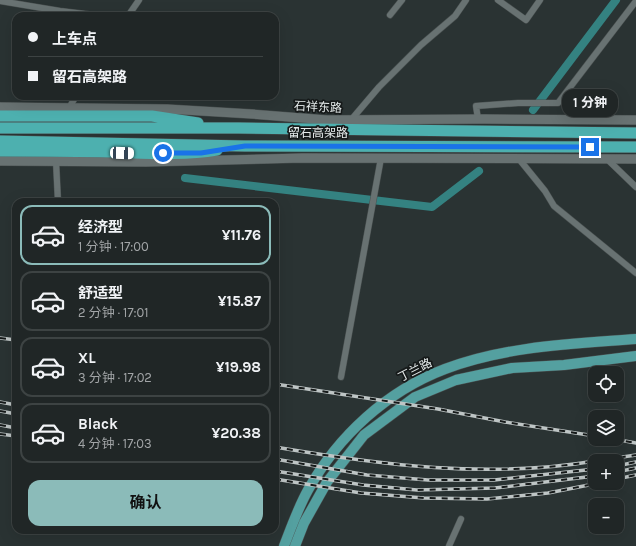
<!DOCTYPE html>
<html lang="zh">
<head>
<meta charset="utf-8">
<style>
	:root { --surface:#202626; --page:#2d3232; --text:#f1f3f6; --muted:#a2a5a7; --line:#3d4343; --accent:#8bbbb9 }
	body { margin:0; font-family:Karla,"Noto Sans SC",sans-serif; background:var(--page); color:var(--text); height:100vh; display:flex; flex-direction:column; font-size:15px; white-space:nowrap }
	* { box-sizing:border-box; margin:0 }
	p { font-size:13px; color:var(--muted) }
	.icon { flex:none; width:22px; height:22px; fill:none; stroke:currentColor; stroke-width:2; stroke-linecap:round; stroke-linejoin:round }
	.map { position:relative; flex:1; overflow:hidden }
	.drawer { position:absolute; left:12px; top:198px; width:267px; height:336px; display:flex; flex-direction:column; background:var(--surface); border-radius:12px; box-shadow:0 4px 16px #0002,0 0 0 1px var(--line) }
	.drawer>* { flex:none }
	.guide { position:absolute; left:12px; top:12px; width:267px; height:88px; border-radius:12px; box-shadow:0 4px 16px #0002,0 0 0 1px var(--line); display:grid; align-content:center; height:88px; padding:0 16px; background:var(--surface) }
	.fabs { position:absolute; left:588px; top:366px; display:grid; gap:8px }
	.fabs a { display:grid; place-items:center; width:36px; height:36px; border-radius:8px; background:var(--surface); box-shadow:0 4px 16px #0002,0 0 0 1px var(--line); font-size:20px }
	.end { position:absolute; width:18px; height:18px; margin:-9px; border:5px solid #1a73e8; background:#fff; box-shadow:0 0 0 2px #fff }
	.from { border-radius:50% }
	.bubble { position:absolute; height:28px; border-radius:12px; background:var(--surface); box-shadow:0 4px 16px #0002,0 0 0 1px var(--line); font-size:13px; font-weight:700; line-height:28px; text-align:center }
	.car { position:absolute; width:12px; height:24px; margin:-12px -6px; border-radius:5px; box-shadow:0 0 3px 1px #0007; background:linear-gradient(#fff 24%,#345 0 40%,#fff 0 76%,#345 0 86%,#fff 0) }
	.guide b { display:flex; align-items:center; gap:14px; height:38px; font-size:15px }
	.guide b+b { border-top:1px solid var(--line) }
	.guide i { width:10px; height:10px; background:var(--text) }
	ul { padding:7px 0 0; list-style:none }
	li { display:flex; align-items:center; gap:12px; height:60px; margin:0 8px 6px; padding:0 8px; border:2px solid var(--line); border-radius:12px }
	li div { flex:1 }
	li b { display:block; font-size:15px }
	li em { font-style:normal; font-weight:700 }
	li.current { border-color:var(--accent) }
	li>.icon { width:36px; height:36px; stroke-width:1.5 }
	.button { display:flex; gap:8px; margin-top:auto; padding:8px 16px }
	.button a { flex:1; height:46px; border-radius:12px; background:var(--accent); color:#111; font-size:16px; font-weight:700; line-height:46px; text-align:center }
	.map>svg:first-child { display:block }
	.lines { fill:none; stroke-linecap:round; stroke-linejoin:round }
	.canal { stroke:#348281; stroke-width:8 }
	.minor-casing { stroke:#4a5151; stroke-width:7 }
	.secondary-casing { stroke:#4a5151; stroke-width:10 }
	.primary-casing { stroke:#4a5151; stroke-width:11 }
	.trunk-casing { stroke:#4a5151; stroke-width:12 }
	.minor { stroke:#687272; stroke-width:6 }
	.secondary { stroke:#687272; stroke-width:9 }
	.primary { stroke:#54a0a0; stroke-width:10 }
	.trunk { stroke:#4db0af; stroke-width:11 }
	.rail-casing { stroke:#bec5c5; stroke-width:3.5 }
	.rail { stroke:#161a1a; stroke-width:2; stroke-dasharray:6; stroke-linecap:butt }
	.route { stroke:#1a73e8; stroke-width:5 }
	.labels { text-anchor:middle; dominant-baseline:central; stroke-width:3.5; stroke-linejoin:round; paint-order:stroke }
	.street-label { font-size:12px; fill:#e6ecec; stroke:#161a1a }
</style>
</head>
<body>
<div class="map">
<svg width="636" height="546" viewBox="0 0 636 546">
	<rect width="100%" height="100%" fill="#2a3333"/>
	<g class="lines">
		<path class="canal" d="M 533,110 L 616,0
			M 185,178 L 432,207 L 479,171"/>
		<g class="minor-casing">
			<path id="minor" d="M 498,0 L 526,20 L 540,0
				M 0,1 L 60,11 L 102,16
				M 390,15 L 402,0
				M 128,16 L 139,0
				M 69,108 L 76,96
				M 478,119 L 476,106 L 518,103 L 558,103 L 636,1
				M 351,120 L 379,87 L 421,45 L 455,16 L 466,0
				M 519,159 L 545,191 L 554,206 L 636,273
				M 607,159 L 636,187
				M 56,161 L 58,202
				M 341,377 L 381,158
				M 449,546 L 461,519"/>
		</g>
		<g class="secondary-casing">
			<path id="secondary" d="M 0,107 L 167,109 L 252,114 L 327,120 L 485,119 L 636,120
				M 0,161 L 146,162 L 302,158 L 636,159"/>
		</g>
		<g class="primary-casing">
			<path id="primary" d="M 284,546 C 291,528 298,508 308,490 C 338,436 387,391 445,369 C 506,346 572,344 636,339
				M 295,546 L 304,523 L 327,482 L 364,435 L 415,397 L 456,380 L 512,368 L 564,365 L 636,356"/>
		</g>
		<g class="trunk-casing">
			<path id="trunk" d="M 0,116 L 152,116 L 198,123
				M 0,128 L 238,128 L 636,133
				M 0,141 L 245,146 L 636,147
				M 0,151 C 37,151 73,151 110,152 C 145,153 182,156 217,150"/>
		</g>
		<use href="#minor" class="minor"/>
		<use href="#secondary" class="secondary"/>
		<use href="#primary" class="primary"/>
		<use href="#trunk" class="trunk"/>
		<g class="rail-casing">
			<path id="rail" d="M 0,338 L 16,340
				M 275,384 L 438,409 L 505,422 L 595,436
				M 0,402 L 16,405
				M 0,411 L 16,414
				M 0,425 L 16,428
				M 0,434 L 16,436
				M 614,439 L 636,443
				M 275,447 C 381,465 488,479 595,461
				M 275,459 L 367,475 L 428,480 L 494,480 L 595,469
				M 596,461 L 636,455
				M 617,466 L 636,462
				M 275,471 L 363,485 L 417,490 L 495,488 L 595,476
				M 617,472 L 636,468
				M 275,479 L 361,493 L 424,498 L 487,499 L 548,493 L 599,483
				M 617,479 L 636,475"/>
		</g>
		<use href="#rail" class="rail"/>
	</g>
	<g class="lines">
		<path class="route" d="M 163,153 L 201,153 L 245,146 L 590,147"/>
	</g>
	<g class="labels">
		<g class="street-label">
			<text transform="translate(318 107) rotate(3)">石祥东路</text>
			<text x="318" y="133">留石高架路</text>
			<text transform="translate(415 370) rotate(-27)">丁兰路</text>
		</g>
	</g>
</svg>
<div class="fabs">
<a><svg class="icon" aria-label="locate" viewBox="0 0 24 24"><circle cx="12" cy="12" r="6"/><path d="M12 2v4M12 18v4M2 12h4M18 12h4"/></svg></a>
<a><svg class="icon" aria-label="layers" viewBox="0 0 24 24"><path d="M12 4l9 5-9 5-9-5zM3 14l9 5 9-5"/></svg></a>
<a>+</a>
<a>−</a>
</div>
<i class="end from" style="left:163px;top:153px"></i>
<i class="end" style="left:590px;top:147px"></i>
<div class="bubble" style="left:562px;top:89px;width:56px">1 分钟</div>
<i class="car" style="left:122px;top:153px;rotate:92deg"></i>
<div class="guide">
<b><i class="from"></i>上车点</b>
<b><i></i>留石高架路</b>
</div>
<section class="drawer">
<ul>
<li class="current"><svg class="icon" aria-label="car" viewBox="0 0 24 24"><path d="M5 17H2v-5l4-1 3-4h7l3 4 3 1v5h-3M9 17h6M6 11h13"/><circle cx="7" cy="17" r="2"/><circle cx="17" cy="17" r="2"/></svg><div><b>经济型</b><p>1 分钟 · 17:00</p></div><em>¥11.76</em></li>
<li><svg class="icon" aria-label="car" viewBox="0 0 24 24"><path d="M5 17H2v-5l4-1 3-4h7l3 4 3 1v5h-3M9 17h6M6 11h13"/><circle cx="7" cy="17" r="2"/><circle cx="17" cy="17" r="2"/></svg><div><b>舒适型</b><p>2 分钟 · 17:01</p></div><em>¥15.87</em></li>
<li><svg class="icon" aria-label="car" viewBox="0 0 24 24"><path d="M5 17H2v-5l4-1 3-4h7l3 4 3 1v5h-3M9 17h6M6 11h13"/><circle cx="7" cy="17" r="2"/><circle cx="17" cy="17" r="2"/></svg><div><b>XL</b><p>3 分钟 · 17:02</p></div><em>¥19.98</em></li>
<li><svg class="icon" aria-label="car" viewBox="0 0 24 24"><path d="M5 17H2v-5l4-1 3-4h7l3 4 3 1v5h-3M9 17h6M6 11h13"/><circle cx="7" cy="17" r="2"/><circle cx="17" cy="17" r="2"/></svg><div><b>Black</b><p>4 分钟 · 17:03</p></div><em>¥20.38</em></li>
</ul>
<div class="button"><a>确认</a></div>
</section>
</div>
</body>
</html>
